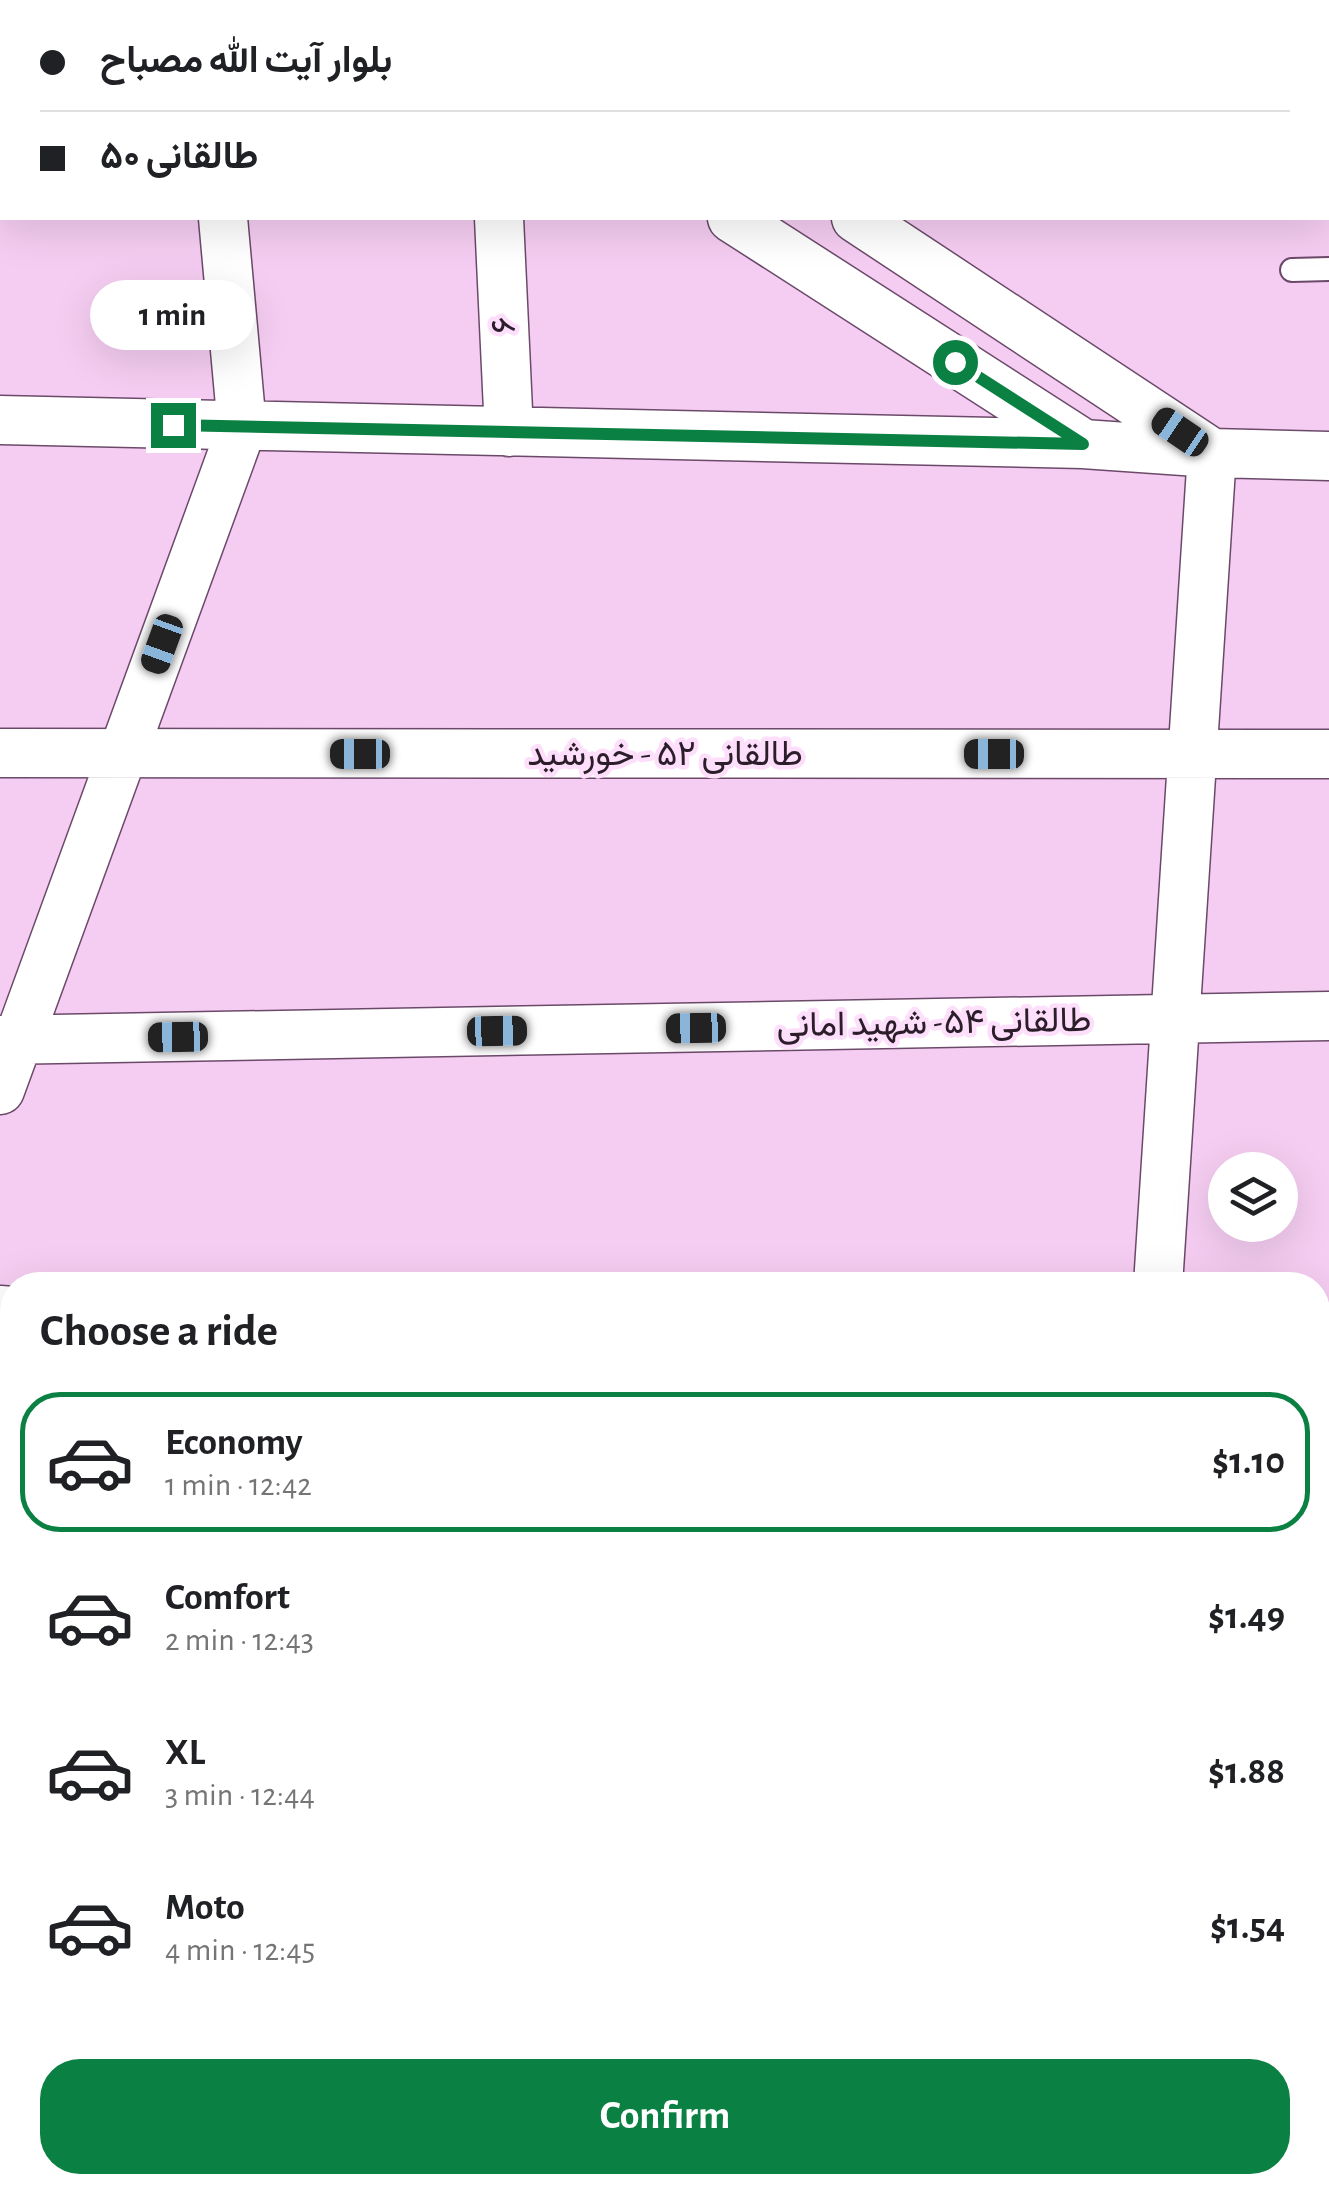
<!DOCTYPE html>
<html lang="en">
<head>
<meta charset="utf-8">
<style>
	:root { --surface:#fff; --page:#f2f2f2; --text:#202124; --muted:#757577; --line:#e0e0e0; --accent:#0b8043 }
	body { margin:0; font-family:"Alegreya Sans",Vazirmatn,sans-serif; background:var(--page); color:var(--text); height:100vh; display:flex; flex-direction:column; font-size:38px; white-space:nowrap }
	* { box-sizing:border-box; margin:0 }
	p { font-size:32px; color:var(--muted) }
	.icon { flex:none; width:55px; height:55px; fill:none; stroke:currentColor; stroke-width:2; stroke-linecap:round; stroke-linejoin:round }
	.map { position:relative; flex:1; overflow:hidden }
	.panel { position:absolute; left:0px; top:1272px; width:1330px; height:922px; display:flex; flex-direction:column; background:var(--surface); border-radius:40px 40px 0 0; box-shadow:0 10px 40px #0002 }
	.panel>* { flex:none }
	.banner { position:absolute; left:0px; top:0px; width:1330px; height:220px; box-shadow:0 10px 40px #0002; display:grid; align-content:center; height:220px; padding:0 40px; background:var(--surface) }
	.buttons { position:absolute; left:1208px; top:1152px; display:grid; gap:20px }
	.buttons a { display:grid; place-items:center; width:90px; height:90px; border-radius:50%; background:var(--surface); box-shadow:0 10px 40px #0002; font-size:50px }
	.end { position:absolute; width:45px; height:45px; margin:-22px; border:12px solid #0b8043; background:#fff; box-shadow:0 0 0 5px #fff }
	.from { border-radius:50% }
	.bubble { position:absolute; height:70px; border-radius:35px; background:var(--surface); box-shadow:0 10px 40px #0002; font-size:32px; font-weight:700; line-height:70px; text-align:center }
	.car { position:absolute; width:30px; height:60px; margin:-30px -15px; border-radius:12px; box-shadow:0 0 8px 2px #0007; background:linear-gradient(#222 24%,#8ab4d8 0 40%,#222 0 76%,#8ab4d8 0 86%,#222 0) }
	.banner b { display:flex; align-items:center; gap:35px; height:95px; font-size:38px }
	.banner b+b { border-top:2px solid var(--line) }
	.banner i { width:25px; height:25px; background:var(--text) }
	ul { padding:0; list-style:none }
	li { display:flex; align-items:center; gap:30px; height:140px; margin:0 20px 15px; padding:0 20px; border:5px solid transparent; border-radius:40px }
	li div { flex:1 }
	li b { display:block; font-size:38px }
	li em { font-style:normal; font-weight:700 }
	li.current { border-color:var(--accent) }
	li>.icon { width:90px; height:90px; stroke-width:1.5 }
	h2 { padding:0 40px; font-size:45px; line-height:120px }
	.primary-button { display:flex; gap:20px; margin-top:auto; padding:20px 40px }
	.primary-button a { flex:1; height:115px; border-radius:40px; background:var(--accent); color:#fff; font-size:40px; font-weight:700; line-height:115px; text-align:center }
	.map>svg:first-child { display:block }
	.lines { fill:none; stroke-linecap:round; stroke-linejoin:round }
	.canal { stroke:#adc0f3; stroke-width:42 }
	.service-casing { stroke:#6b4a69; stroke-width:26 }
	.minor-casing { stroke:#6b4a69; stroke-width:51 }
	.service { stroke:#fff; stroke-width:22 }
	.minor { stroke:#fff; stroke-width:48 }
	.route { stroke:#0b8043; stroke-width:12 }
	.labels { text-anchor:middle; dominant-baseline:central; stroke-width:9; stroke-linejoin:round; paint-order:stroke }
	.street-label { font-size:35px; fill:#2b1d2a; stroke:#fddefb }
</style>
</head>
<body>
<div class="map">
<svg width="1329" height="2194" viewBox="0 0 1329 2194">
	<rect width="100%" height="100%" fill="#f5cdf2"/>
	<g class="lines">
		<path class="canal" d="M 1318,1422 L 1329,1418
			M 0,1856 L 12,1853"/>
		<g class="service-casing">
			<path id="service" d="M 1292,270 L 1329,269
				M 0,1476 L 12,1476
				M 0,1668 L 12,1667"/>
		</g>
		<g class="minor-casing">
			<path id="minor" d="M 204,0 L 204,2
				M 390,0 L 394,2
				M 510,0 L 514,2
				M 713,0 L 714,2
				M 1059,0 L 1060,2
				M 1328,26 L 1329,26
				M 499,218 L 509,432
				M 732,218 L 1082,443
				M 856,218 L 1212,453 L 1158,1285
				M 0,420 L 1083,444 L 1212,453 L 1329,456
				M 0,753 L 1329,754
				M 0,1040 L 1329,1016
				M 0,1090 L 242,427 L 223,218
				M 0,1310 L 12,1311
				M 1318,1690 L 1329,1691
				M 1318,1880 L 1329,1826
				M 0,2049 L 12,2046
				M 0,2166 L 15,2194
				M 592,2182 L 593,2194
				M 1072,2182 L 1072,2194
				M 1261,2194 L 1263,2182"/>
		</g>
		<use href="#service" class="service"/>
		<use href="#minor" class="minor"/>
	</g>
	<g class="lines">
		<path class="route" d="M 173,425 L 1083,444 L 955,362"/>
	</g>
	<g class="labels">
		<g class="street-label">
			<text transform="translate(504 325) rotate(-93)">۶</text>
			<text x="665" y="754">طالقانی ۵۲ - خورشید</text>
			<text transform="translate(934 1023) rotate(-1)">طالقانی ۵۴- شهید امانی</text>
		</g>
	</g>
</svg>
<div class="buttons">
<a><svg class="icon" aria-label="layers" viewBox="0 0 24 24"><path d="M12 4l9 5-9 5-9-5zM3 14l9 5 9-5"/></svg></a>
</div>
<i class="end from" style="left:955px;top:362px"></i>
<i class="end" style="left:173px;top:425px"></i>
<div class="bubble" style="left:90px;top:280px;width:165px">1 min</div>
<i class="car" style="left:1180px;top:432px;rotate:304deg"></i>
<i class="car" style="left:162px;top:644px;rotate:200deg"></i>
<i class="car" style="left:360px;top:754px;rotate:270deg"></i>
<i class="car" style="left:994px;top:754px;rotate:270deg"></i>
<i class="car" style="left:696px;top:1028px;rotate:269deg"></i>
<i class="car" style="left:497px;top:1031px;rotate:89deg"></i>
<i class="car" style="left:178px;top:1037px;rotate:269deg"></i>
<div class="banner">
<b><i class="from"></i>بلوار آیت الله مصباح</b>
<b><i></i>طالقانی ۵۰</b>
</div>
<section class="panel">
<h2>Choose a ride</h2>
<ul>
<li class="current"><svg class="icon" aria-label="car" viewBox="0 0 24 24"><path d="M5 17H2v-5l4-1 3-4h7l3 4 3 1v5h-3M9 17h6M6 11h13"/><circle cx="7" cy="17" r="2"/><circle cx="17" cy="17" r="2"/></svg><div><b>Economy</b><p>1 min · 12:42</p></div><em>$1.10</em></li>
<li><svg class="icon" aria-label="car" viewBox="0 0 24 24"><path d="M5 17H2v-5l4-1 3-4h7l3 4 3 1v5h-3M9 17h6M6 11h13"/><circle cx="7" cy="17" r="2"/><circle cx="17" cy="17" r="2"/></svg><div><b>Comfort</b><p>2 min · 12:43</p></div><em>$1.49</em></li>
<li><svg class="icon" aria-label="car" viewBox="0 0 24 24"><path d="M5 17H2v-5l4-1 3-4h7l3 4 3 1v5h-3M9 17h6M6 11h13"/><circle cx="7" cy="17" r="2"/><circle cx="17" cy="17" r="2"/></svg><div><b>XL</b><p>3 min · 12:44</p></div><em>$1.88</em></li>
<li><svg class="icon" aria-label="car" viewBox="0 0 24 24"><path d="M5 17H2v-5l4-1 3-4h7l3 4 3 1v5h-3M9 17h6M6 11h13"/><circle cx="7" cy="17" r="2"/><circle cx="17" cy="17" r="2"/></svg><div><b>Moto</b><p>4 min · 12:45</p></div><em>$1.54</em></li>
</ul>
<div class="primary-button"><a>Confirm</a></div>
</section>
</div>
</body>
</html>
